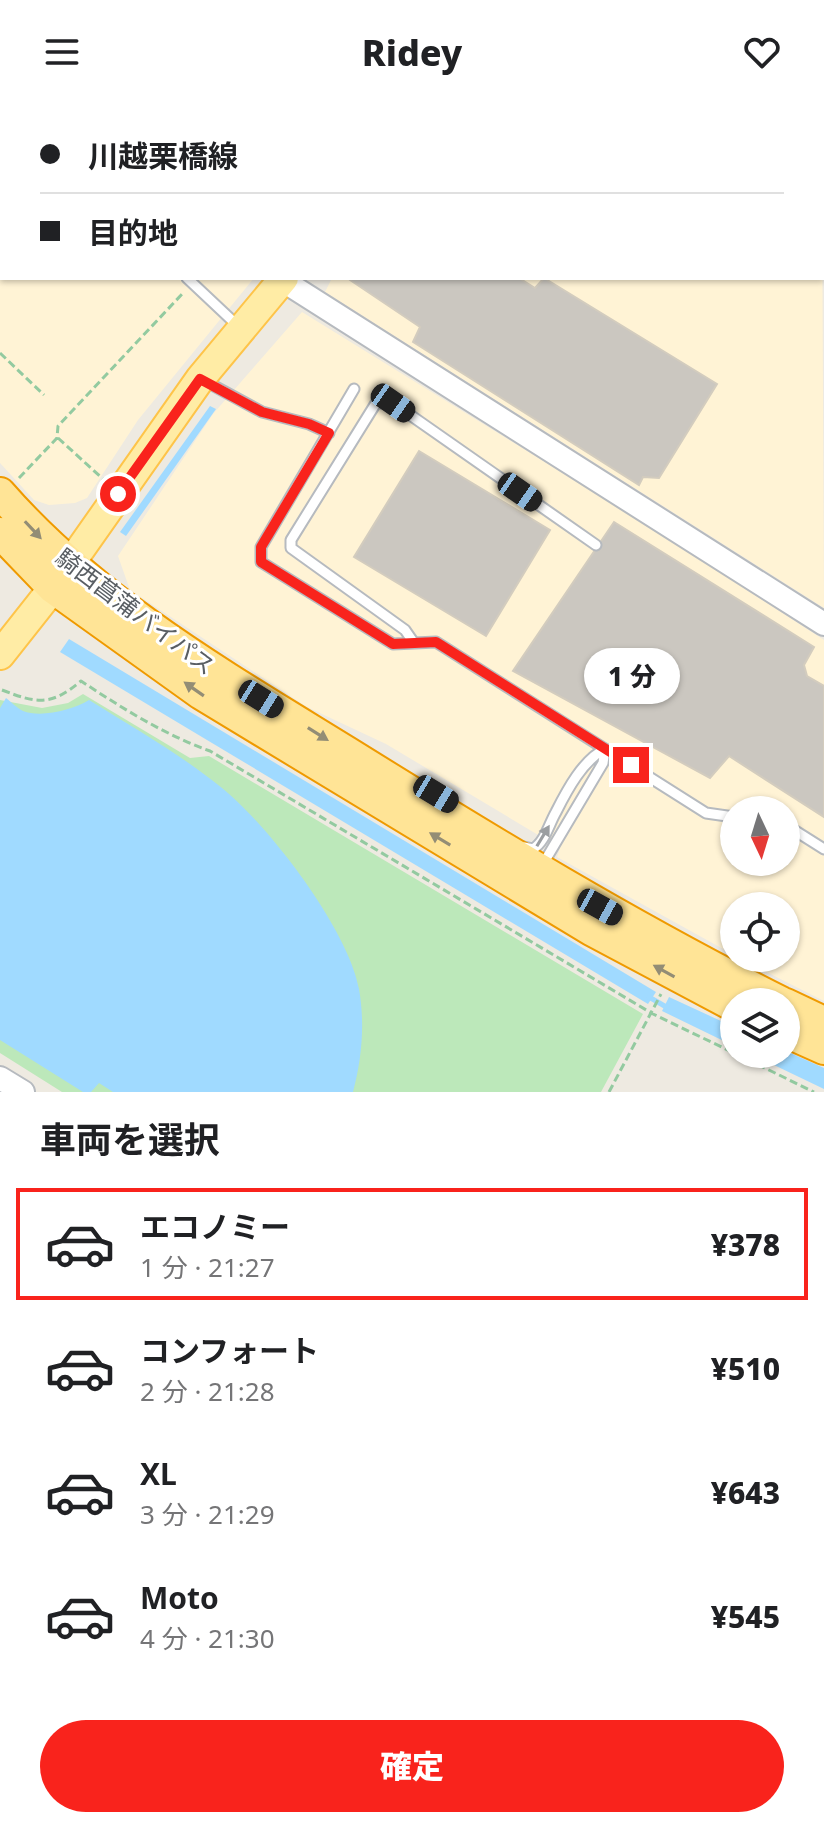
<!DOCTYPE html>
<html lang="ja">
<head>
<meta charset="utf-8">
<style>
	:root { --surface:#fff; --page:#f6f6f6; --text:#202124; --muted:#757577; --line:#e0e0e0; --accent:#f9231c }
	body { margin:0; font-family:"Noto Sans","Noto Sans JP",sans-serif; background:var(--page); color:var(--text); height:100vh; display:flex; flex-direction:column; font-size:30px; white-space:nowrap }
	* { box-sizing:border-box; margin:0 }
	p { font-size:26px; color:var(--muted) }
	.icon { flex:none; width:44px; height:44px; fill:none; stroke:currentColor; stroke-width:2; stroke-linecap:round; stroke-linejoin:round }
	.map { position:relative; height:988px; overflow:hidden }
	.side { display:flex; flex-direction:column; background:var(--surface); flex:1 }
	.side>* { flex:none }
	.hud { position:absolute; left:0px; top:0px; width:824px; height:176px; box-shadow:0 2px 6px #0004; display:grid; align-content:center; height:176px; padding:0 40px; background:var(--surface) }
	.needle { width:52px; rotate:176deg }
	.buttons { position:absolute; left:720px; top:692px; display:grid; gap:16px }
	.buttons a { display:grid; place-items:center; width:80px; height:80px; border-radius:50%; background:var(--surface); box-shadow:0 2px 6px #0004; font-size:40px }
	.end { position:absolute; width:36px; height:36px; margin:-18px; border:10px solid #f9231c; background:#fff; box-shadow:0 0 0 4px #fff }
	.from { border-radius:50% }
	.bubble { position:absolute; height:56px; border-radius:28px; background:var(--surface); box-shadow:0 2px 6px #0004; font-size:26px; font-weight:800; line-height:56px; text-align:center }
	.car { position:absolute; width:24px; height:48px; margin:-24px -12px; border-radius:10px; box-shadow:0 0 6px 2px #0007; background:linear-gradient(#222 24%,#8ab4d8 0 40%,#222 0 76%,#8ab4d8 0 86%,#222 0) }
	.hud b { display:flex; align-items:center; gap:28px; height:76px; font-size:30px }
	.hud b+b { border-top:2px solid var(--line) }
	.hud i { width:20px; height:20px; background:var(--text) }
	ul { padding:0; list-style:none }
	li { display:flex; align-items:center; gap:24px; height:112px; margin:0 16px 12px; padding:0 24px; border:4px solid transparent; border-radius:0px }
	li div { flex:1 }
	li b { display:block; font-size:30px }
	li em { font-style:normal; font-weight:800 }
	li.selected { border-color:var(--accent) }
	li>.icon { width:72px; height:72px; stroke-width:1.5 }
	h2 { padding:0 40px; font-size:36px; line-height:96px }
	.button { display:flex; gap:16px; margin-top:auto; padding:16px 40px }
	.button a { flex:1; height:92px; border-radius:48px; background:var(--accent); color:#fff; font-size:32px; font-weight:800; line-height:92px; text-align:center }
	header { display:flex; justify-content:space-between; align-items:center; height:104px; padding:0 40px; background:var(--surface); font-size:36px; font-weight:800 }
	.map>svg:first-child { display:block }
	.commercial { fill:#fff3d5; fill-rule:evenodd }
	.green { fill:#bce8ba }
	.water { fill:#a0daff }
	.lines { fill:none; stroke-linecap:round; stroke-linejoin:round }
	.stream { stroke:#a0daff; stroke-width:5 }
	.building { fill:#cbc7c0; stroke:#d3ccbe; stroke-width:2 }
	.service-casing { stroke:#b6babf; stroke-width:13 }
	.tertiary-casing { stroke:#b6babf; stroke-width:26 }
	.primary-casing { stroke:#fec449; stroke-width:32 }
	.trunk-casing { stroke:#ef9a00; stroke-width:34 }
	.path { stroke:#93caa0; stroke-width:3; stroke-dasharray:8 4; stroke-linecap:butt }
	.service { stroke:#fff; stroke-width:9 }
	.tertiary { stroke:#fff; stroke-width:22 }
	.primary { stroke:#ffeca5; stroke-width:28 }
	.trunk { stroke:#ffe496; stroke-width:30 }
	.oneway { fill:#938d75 }
	.oneway2 { fill:#9b9ea1 }
	.route { stroke:#f9231c; stroke-width:10 }
	.labels { text-anchor:middle; dominant-baseline:central; stroke-width:6; stroke-linejoin:round; paint-order:stroke }
	.street-label { font-size:24px; fill:#595e63; stroke:#fff }
</style>
</head>
<body>
<header><svg class="icon" aria-label="menu" viewBox="0 0 24 24"><path d="M4 6h16M4 12h16M4 18h16"/></svg>Ridey<svg class="icon" aria-label="heart" viewBox="0 0 24 24"><path d="M12 20l-8-8c-3-5 5-10 8-4 3-6 11-1 8 4z"/></svg></header>
<div class="map">
<svg width="824" height="988" viewBox="0 0 824 988">
	<rect width="100%" height="100%" fill="#eeeae1"/>
	<path class="commercial" d="M 0,0 L 302,2 L 2,2 L 2,174 L 254,174 L 138,316 L 87,394 L 75,399 L 49,401 L 34,396 L 0,359 Z
		M 822,84 L 824,504 L 325,188 L 332,174 L 822,174 Z
		M 302,208 L 655,426 L 824,536 L 824,897 L 739,854 L 786,854 L 786,802 L 734,802 L 734,851 L 557,753 L 560,744 L 386,640 L 307,603 L 130,486 L 118,452 L 213,310 ZM 734,706 L 786,706 L 786,758 L 734,758 Z"/>
	<path class="green" d="M 83,590 L 190,654 L 209,652 L 643,910 L 601,988 L 62,988 L 0,949 L 0,596 L 42,604 L 68,599 Z"/>
	<path class="water" d="M 210,302 L 216,305 L 126,432 L 120,428 Z
		M 69,535 L 656,888 L 648,900 L 60,548 Z
		M 6,594 C 11,598 17,604 23,607 C 41,614 73,606 89,596 C 134,624 180,650 222,684 C 269,722 348,825 359,885 C 365,919 362,954 353,988 L 113,988 L 99,979 L 91,988 L 83,988 L 0,936 L 0,604 Z
		M 669,893 L 734,923 L 734,942 L 662,907 Z
		M 786,947 L 824,964 L 824,985 L 751,950 L 786,950 Z"/>
	<g class="lines">
		<path class="stream" d="M 649,893 L 668,904"/>
	</g>
	<path class="building" d="M 38,0 L 236,0 L 238,2 L 40,2 Z
		M 351,174 L 519,174 L 535,184 L 544,174 L 717,280 L 659,374 L 643,373 L 639,381 L 413,238 L 420,223 L 350,176 Z
		M 419,347 L 550,426 L 486,532 L 354,453 Z
		M 614,418 L 814,543 L 804,561 L 807,572 L 824,582 L 824,713 L 729,652 L 710,674 L 513,567 Z"/>
	<g class="lines">
		<g class="service-casing">
			<path id="service" d="M 6,0 L 8,2
				M 187,174 L 238,222
				M 203,276 L 262,308 L 309,320 L 329,329
				M 354,285 L 261,443 L 261,458 L 393,540 L 436,538 L 706,709 L 734,713
				M 414,539 L 405,526 L 291,444 L 291,436 L 376,299 L 393,299 L 596,441
				M 786,721 L 824,745
				M 524,743 L 533,745 C 545,738 549,720 556,708 C 567,686 583,656 605,645
				M 543,760 L 603,659 L 605,645"/>
		</g>
		<g class="tertiary-casing">
			<path id="tertiary" d="M 282,176 L 824,520
				M 0,974 L 23,988"/>
		</g>
		<g class="primary-casing">
			<path id="primary" d="M 446,2 L 448,0
				M 0,551 L 53,484 L 200,275 L 284,174"/>
		</g>
		<g class="trunk-casing">
			<path id="trunk" d="M 0,389 C 96,499 224,572 347,648 C 490,737 630,822 781,898
				M 0,429 L 53,484 L 201,590 L 591,826 L 734,902
				M 786,900 L 824,918
				M 786,928 L 824,945"/>
		</g>
		<path class="path" d="M 315,0 L 317,2
			M 0,249 L 44,291
			M 58,334 L 103,375
			M 19,374 L 57,334 L 58,322 L 184,188
			M 2,586 C 38,600 51,602 81,577 C 122,604 163,630 210,647 L 653,910 L 734,949
			M 736,950 L 814,988
			M 609,988 L 661,890"/>
		<use href="#service" class="service"/>
		<use href="#tertiary" class="tertiary"/>
		<use href="#primary" class="primary"/>
		<use href="#trunk" class="trunk"/>
	</g>
	<defs><path id="oneway-solid" d="M-6-.8H1V-3.2L6.5 0L1 3.2V.8H-6Z" transform="scale(2)"/></defs>
	<g class="oneway">
		<use href="#oneway-solid" transform="translate(33 426) rotate(47)"/>
		<use href="#oneway-solid" transform="translate(194 585) rotate(-145)"/>
		<use href="#oneway-solid" transform="translate(318 630) rotate(32)"/>
		<use href="#oneway-solid" transform="translate(440 735) rotate(-149)"/>
		<use href="#oneway-solid" transform="translate(664 867) rotate(-151)"/>
	</g>
	<use class="oneway2" href="#oneway-solid" transform="translate(543 732) rotate(-59)"/>
	<g class="lines">
		<path class="route" d="M 118,390 L 200,275 L 262,308 L 309,320 L 329,329 L 261,443 L 261,458 L 393,540 L 436,538 L 631,661"/>
	</g>
	<g class="labels">
		<g class="street-label">
			<text transform="translate(136 507) rotate(37)">騎西菖蒲バイパス</text>
		</g>
	</g>
</svg>
<div class="buttons">
<a><svg class="needle" viewBox="-14 -14 28 28"><path d="M0-13l5 13h-10z" fill="#e53935"/><path d="M0 13l5-13h-10z" fill="#757577"/></svg></a>
<a><svg class="icon" aria-label="locate" viewBox="0 0 24 24"><circle cx="12" cy="12" r="6"/><path d="M12 2v4M12 18v4M2 12h4M18 12h4"/></svg></a>
<a><svg class="icon" aria-label="layers" viewBox="0 0 24 24"><path d="M12 4l9 5-9 5-9-5zM3 14l9 5 9-5"/></svg></a>
</div>
<i class="end from" style="left:118px;top:390px"></i>
<i class="end" style="left:631px;top:661px"></i>
<div class="bubble" style="left:584px;top:544px;width:96px">1 分</div>
<i class="car" style="left:393px;top:299px;rotate:125deg"></i>
<i class="car" style="left:520px;top:388px;rotate:125deg"></i>
<i class="car" style="left:261px;top:595px;rotate:122deg"></i>
<i class="car" style="left:436px;top:690px;rotate:121deg"></i>
<i class="car" style="left:600px;top:803px;rotate:119deg"></i>
<div class="hud">
<b><i class="from"></i>川越栗橋線</b>
<b><i></i>目的地</b>
</div>
</div>
<section class="side">
<h2>車両を選択</h2>
<ul>
<li class="selected"><svg class="icon" aria-label="car" viewBox="0 0 24 24"><path d="M5 17H2v-5l4-1 3-4h7l3 4 3 1v5h-3M9 17h6M6 11h13"/><circle cx="7" cy="17" r="2"/><circle cx="17" cy="17" r="2"/></svg><div><b>エコノミー</b><p>1 分 · 21:27</p></div><em>¥378</em></li>
<li><svg class="icon" aria-label="car" viewBox="0 0 24 24"><path d="M5 17H2v-5l4-1 3-4h7l3 4 3 1v5h-3M9 17h6M6 11h13"/><circle cx="7" cy="17" r="2"/><circle cx="17" cy="17" r="2"/></svg><div><b>コンフォート</b><p>2 分 · 21:28</p></div><em>¥510</em></li>
<li><svg class="icon" aria-label="car" viewBox="0 0 24 24"><path d="M5 17H2v-5l4-1 3-4h7l3 4 3 1v5h-3M9 17h6M6 11h13"/><circle cx="7" cy="17" r="2"/><circle cx="17" cy="17" r="2"/></svg><div><b>XL</b><p>3 分 · 21:29</p></div><em>¥643</em></li>
<li><svg class="icon" aria-label="car" viewBox="0 0 24 24"><path d="M5 17H2v-5l4-1 3-4h7l3 4 3 1v5h-3M9 17h6M6 11h13"/><circle cx="7" cy="17" r="2"/><circle cx="17" cy="17" r="2"/></svg><div><b>Moto</b><p>4 分 · 21:30</p></div><em>¥545</em></li>
</ul>
<div class="button"><a>確定</a></div>
</section>
</body>
</html>
